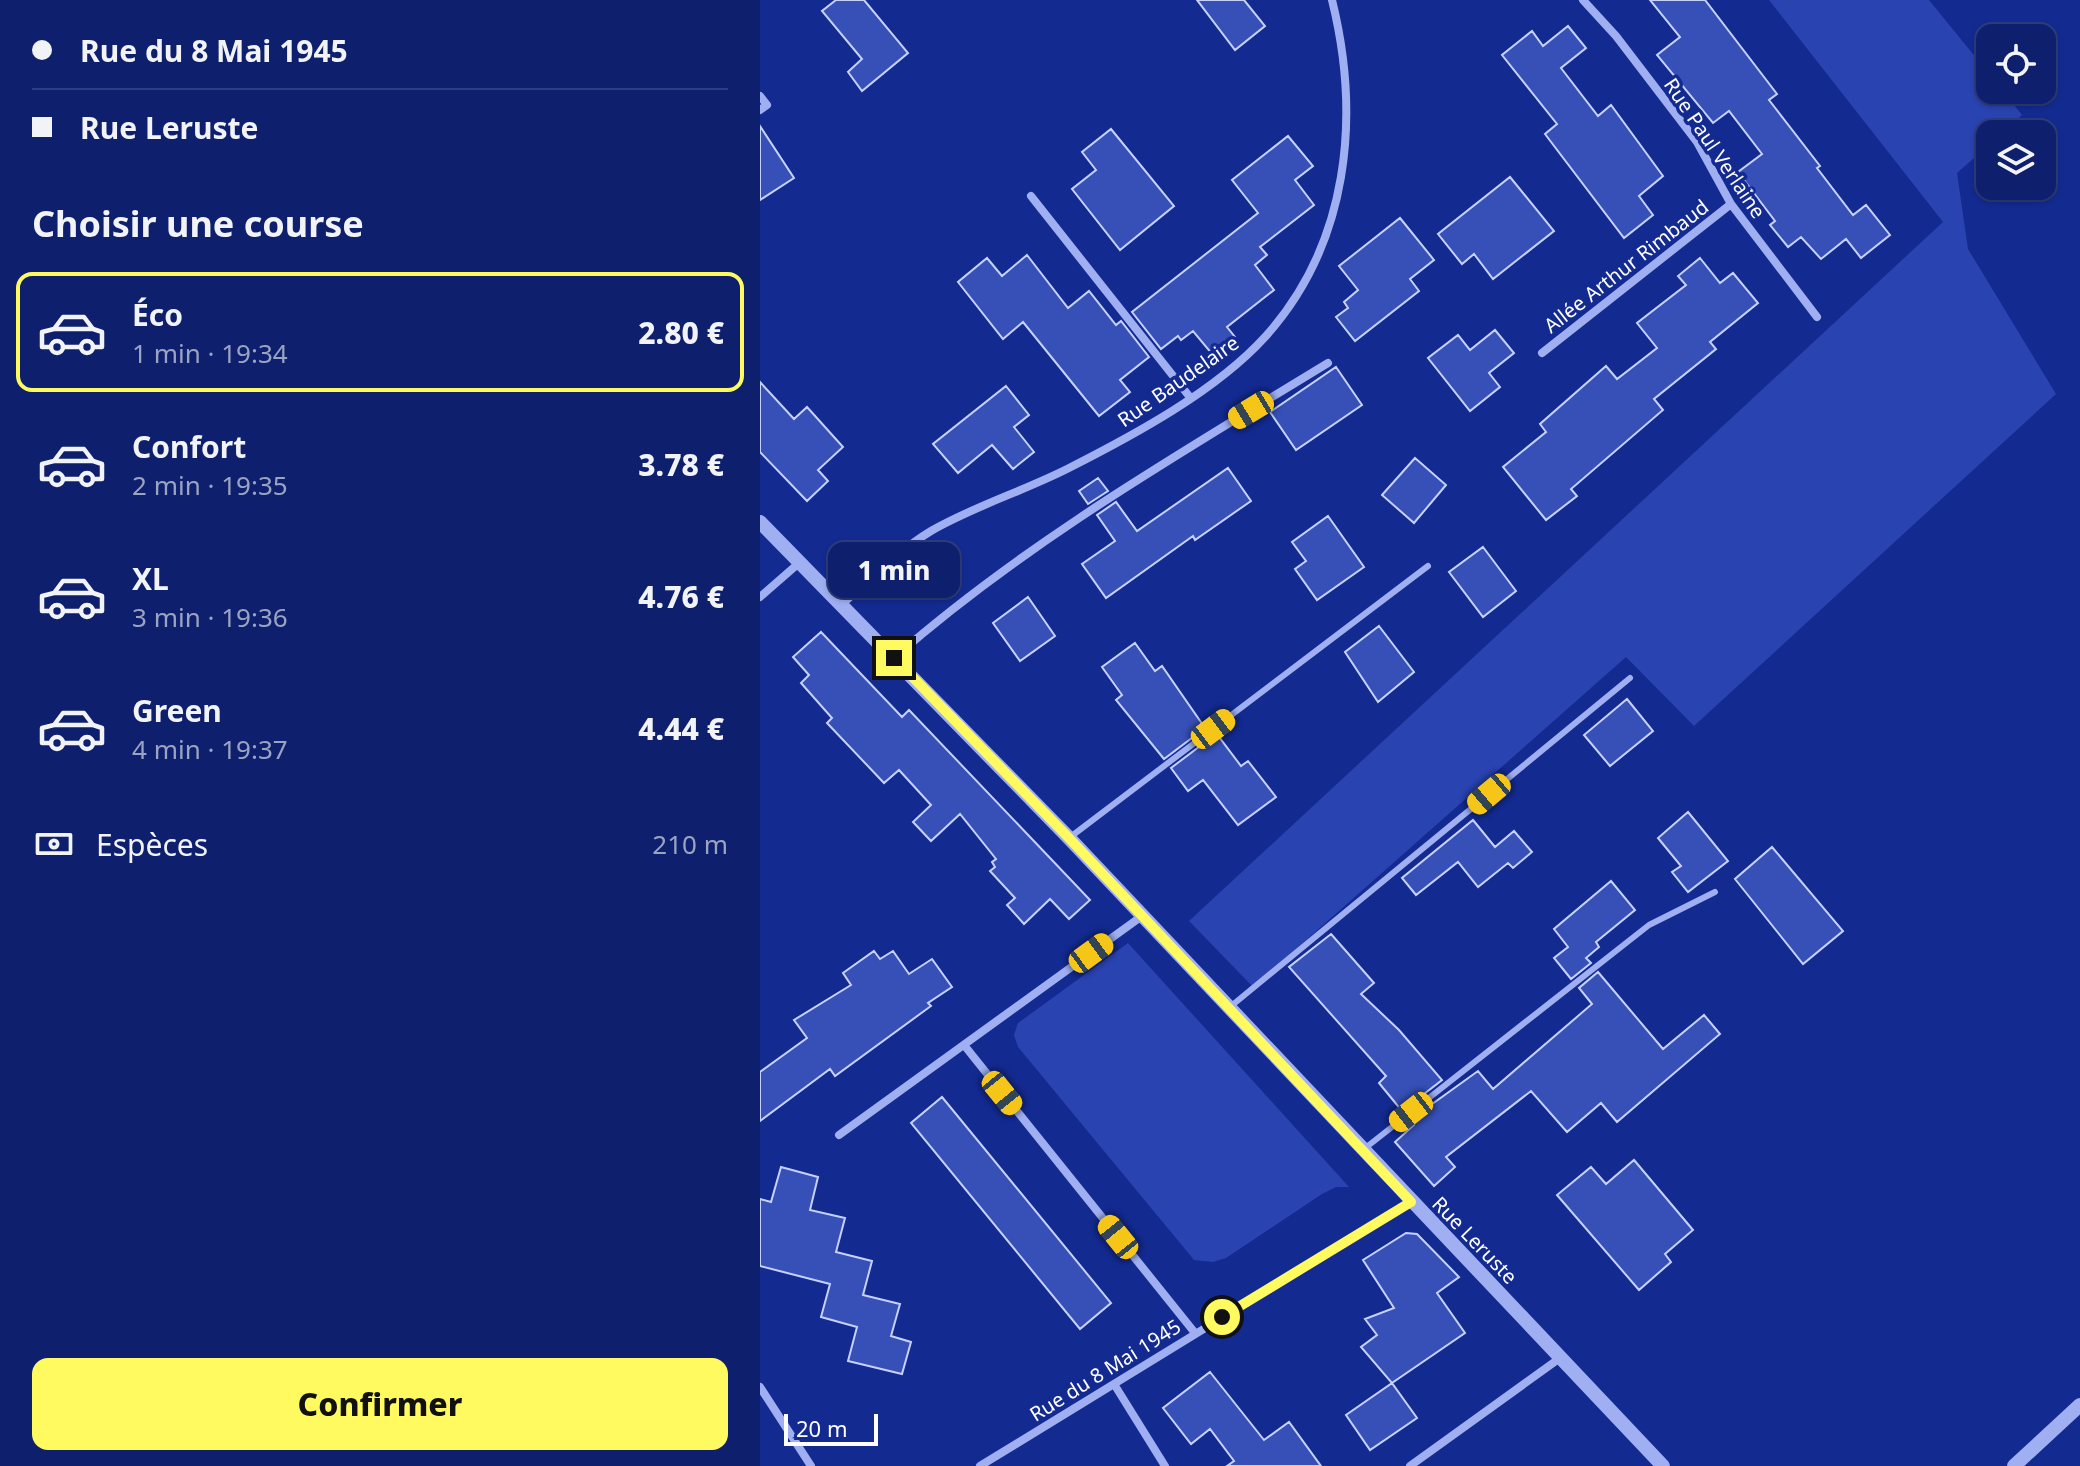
<!DOCTYPE html>
<html lang="fr">
<head>
<meta charset="utf-8">
<style>
	:root { --surface:#0e206d; --page:#172872; --text:#f1f3f6; --muted:#9ba3c2; --line:#2e3e80; --accent:#fffa60 }
	body { margin:0; font-family:"Noto Sans",sans-serif; background:var(--page); color:var(--text); height:100vh; display:flex; flex-direction:column; font-size:30px; white-space:nowrap }
	* { box-sizing:border-box; margin:0 }
	p { font-size:26px; color:var(--muted) }
	.icon { flex:none; width:44px; height:44px; fill:none; stroke:currentColor; stroke-width:2; stroke-linecap:round; stroke-linejoin:round }
	.map { position:relative; flex:1; overflow:hidden }
	.drawer { display:flex; flex-direction:column; background:var(--surface); width:760px }
	.drawer>* { flex:none }
	.hud { display:grid; align-content:center; height:176px; padding:0 32px; background:var(--surface) }
	.fabs { position:absolute; left:1216px; top:24px; display:grid; gap:16px }
	.fabs a { display:grid; place-items:center; width:80px; height:80px; border-radius:16px; background:var(--surface); box-shadow:0 2px 6px #0004,0 0 0 2px var(--line); font-size:40px }
	.scale { position:absolute; left:24px; bottom:20px; width:94px; box-sizing:border-box; padding-left:8px; border:4px solid #fff; border-top:0; font-size:22px; line-height:28px; white-space:nowrap; color:#fff; -webkit-text-stroke:6px #132a91; paint-order:stroke }
	.end { position:absolute; width:36px; height:36px; margin:-18px; border:10px solid #fffa60; background:#111; box-shadow:0 0 0 4px #111 }
	.from { border-radius:50% }
	.bubble { position:absolute; height:56px; border-radius:16px; background:var(--surface); box-shadow:0 2px 6px #0004,0 0 0 2px var(--line); font-size:26px; font-weight:800; line-height:56px; text-align:center }
	.car { position:absolute; width:24px; height:48px; margin:-24px -12px; border-radius:10px; box-shadow:0 0 6px 2px #0007; background:linear-gradient(#f5c518 24%,#345 0 40%,#f5c518 0 76%,#345 0 86%,#f5c518 0) }
	.hud b { display:flex; align-items:center; gap:28px; height:76px; font-size:30px }
	.hud b+b { border-top:2px solid var(--line) }
	.hud i { width:20px; height:20px; background:var(--text) }
	ul { padding:0; list-style:none }
	li { display:flex; align-items:center; gap:24px; height:120px; margin:0 16px 12px; padding:0 16px; border:4px solid transparent; border-radius:16px }
	li div { flex:1 }
	li b { display:block; font-size:30px }
	li em { font-style:normal; font-weight:800 }
	li.active { border-color:var(--accent) }
	li>.icon { width:72px; height:72px; stroke-width:1.5 }
	h2 { padding:0 32px; font-size:36px; line-height:96px }
	.pay { display:flex; align-items:center; gap:20px; height:88px; padding:0 32px; font-size:30px }
	.pay p { margin-inline-start:auto }
	.primary-button { display:flex; gap:16px; margin-top:auto; padding:16px 32px }
	.primary-button a { flex:1; height:92px; border-radius:16px; background:var(--accent); color:#111; font-size:32px; font-weight:800; line-height:92px; text-align:center }
	main { display:flex; flex:1; min-height:0 }
	.map>svg:first-child { display:block }
	.grass { fill:#2943b1 }
	.building { fill:#3750b8; stroke:#c6d1fc; stroke-width:2 }
	.lines { fill:none; stroke-linecap:round; stroke-linejoin:round }
	.service { stroke:#9faff1; stroke-width:6 }
	.minor { stroke:#9faff1; stroke-width:8 }
	.tertiary { stroke:#9faff1; stroke-width:14 }
	.route { stroke:#fffa60; stroke-width:10 }
	.labels { text-anchor:middle; dominant-baseline:central; stroke-width:7; stroke-linejoin:round; paint-order:stroke }
	.street-label { font-size:20px; fill:#fff; stroke:#132a91 }
</style>
</head>
<body>
<main>
<section class="drawer">
<div class="hud">
<b><i class="from"></i>Rue du 8 Mai 1945</b>
<b><i></i>Rue Leruste</b>
</div>
<h2>Choisir une course</h2>
<ul>
<li class="active"><svg class="icon" aria-label="car" viewBox="0 0 24 24"><path d="M5 17H2v-5l4-1 3-4h7l3 4 3 1v5h-3M9 17h6M6 11h13"/><circle cx="7" cy="17" r="2"/><circle cx="17" cy="17" r="2"/></svg><div><b>Éco</b><p>1 min · 19:34</p></div><em>2.80 €</em></li>
<li><svg class="icon" aria-label="car" viewBox="0 0 24 24"><path d="M5 17H2v-5l4-1 3-4h7l3 4 3 1v5h-3M9 17h6M6 11h13"/><circle cx="7" cy="17" r="2"/><circle cx="17" cy="17" r="2"/></svg><div><b>Confort</b><p>2 min · 19:35</p></div><em>3.78 €</em></li>
<li><svg class="icon" aria-label="car" viewBox="0 0 24 24"><path d="M5 17H2v-5l4-1 3-4h7l3 4 3 1v5h-3M9 17h6M6 11h13"/><circle cx="7" cy="17" r="2"/><circle cx="17" cy="17" r="2"/></svg><div><b>XL</b><p>3 min · 19:36</p></div><em>4.76 €</em></li>
<li><svg class="icon" aria-label="car" viewBox="0 0 24 24"><path d="M5 17H2v-5l4-1 3-4h7l3 4 3 1v5h-3M9 17h6M6 11h13"/><circle cx="7" cy="17" r="2"/><circle cx="17" cy="17" r="2"/></svg><div><b>Green</b><p>4 min · 19:37</p></div><em>4.44 €</em></li>
</ul>
<div class="pay"><svg class="icon" aria-label="cash" viewBox="0 0 24 24"><path d="M3 7h18v10H3z"/><circle cx="12" cy="12" r="2"/></svg>Espèces<p>210 m</p></div>
<div class="primary-button"><a>Confirmer</a></div>
</section>
<div class="map">
<svg width="1320" height="1466" viewBox="0 0 1320 1466">
	<rect width="100%" height="100%" fill="#132a91"/>
	<path class="grass" d="M 1009,0 L 1169,0 L 1230,75 L 1230,90 L 1242,90 L 1262,115 L 1241,134 L 1230,134 L 1230,144 L 1197,173 L 1208,249 L 1296,394 L 934,726 L 866,657 L 493,987 L 429,921 L 1183,222 Z
		M 368,943 L 589,1187 L 576,1187 L 562,1194 L 466,1258 L 453,1262 L 434,1260 L 258,1047 L 254,1035 L 258,1023 Z"/>
	<path class="building" d="M 76,0 L 104,0 L 148,53 L 102,91 L 88,72 L 102,59 L 62,11 Z
		M 437,0 L 484,0 L 505,26 L 475,50 Z
		M 890,0 L 945,0 L 1017,94 L 1009,100 L 1060,166 L 1057,168 L 1093,215 L 1106,205 L 1130,235 L 1101,258 L 1086,239 L 1061,259 L 1041,237 L 1028,247 L 1010,225 L 1015,221 L 978,172 L 1002,154 L 969,111 L 953,123 L 897,55 L 920,37 Z
		M 808,26 L 826,48 L 801,68 L 838,116 L 851,105 L 903,176 L 879,196 L 893,215 L 864,238 L 785,134 L 797,124 L 742,55 L 772,31 L 783,46 Z
		M 0,126 L 34,178 L 0,200 Z
		M 351,129 L 414,206 L 360,250 L 312,189 L 336,170 L 322,152 Z
		M 528,136 L 553,166 L 535,180 L 554,205 L 500,247 L 507,255 L 495,265 L 514,290 L 467,327 L 475,337 L 452,354 L 433,331 L 421,340 L 418,336 L 401,349 L 372,312 L 498,213 L 472,180 Z
		M 750,177 L 794,231 L 733,279 L 714,254 L 702,264 L 678,234 Z
		M 640,218 L 674,260 L 650,279 L 659,291 L 595,341 L 576,317 L 588,308 L 584,302 L 598,290 L 579,266 Z
		M 267,255 L 308,308 L 329,291 L 356,325 L 361,321 L 389,357 L 360,380 L 370,392 L 339,416 L 263,322 L 243,339 L 198,282 L 227,258 L 242,276 Z
		M 940,258 L 960,283 L 973,273 L 998,303 L 950,342 L 956,349 L 894,399 L 903,410 L 811,489 L 817,496 L 786,520 L 743,467 L 786,432 L 780,424 L 846,366 L 857,379 L 897,348 L 877,323 L 926,285 L 918,276 Z
		M 735,330 L 754,353 L 729,373 L 740,387 L 710,411 L 668,358 L 698,335 L 710,350 Z
		M 576,367 L 602,405 L 536,450 L 510,412 Z
		M 0,382 L 34,419 L 47,407 L 83,447 L 58,470 L 68,481 L 47,501 L 0,452 Z
		M 246,386 L 269,415 L 254,427 L 274,452 L 253,469 L 232,445 L 198,473 L 173,444 Z
		M 655,458 L 686,485 L 654,523 L 622,495 Z
		M 468,468 L 491,501 L 435,540 L 433,536 L 346,598 L 322,564 L 355,541 L 337,515 L 356,502 L 377,531 Z
		M 338,478 L 348,491 L 328,504 L 319,491 Z
		M 568,516 L 604,567 L 557,600 L 535,569 L 546,561 L 532,542 Z
		M 723,547 L 756,591 L 723,617 L 689,572 Z
		M 268,597 L 295,636 L 260,661 L 233,623 Z
		M 619,626 L 654,672 L 618,702 L 585,652 Z
		M 61,632 L 142,717 L 149,710 L 330,900 L 309,919 L 290,899 L 264,924 L 247,905 L 255,898 L 230,871 L 235,867 L 232,862 L 236,859 L 200,814 L 171,841 L 153,822 L 171,805 L 139,770 L 124,783 L 67,723 L 72,718 L 41,683 L 49,675 L 33,657 Z
		M 375,643 L 395,671 L 402,666 L 445,728 L 404,759 L 356,700 L 362,695 L 342,667 Z
		M 867,699 L 893,731 L 850,766 L 824,735 Z
		M 452,737 L 454,741 L 459,737 L 481,766 L 488,761 L 516,797 L 478,825 L 443,780 L 428,791 L 411,768 Z
		M 928,812 L 968,861 L 928,892 L 912,872 L 921,866 L 898,838 Z
		M 713,820 L 735,847 L 754,831 L 772,852 L 753,868 L 748,863 L 718,887 L 698,862 L 656,895 L 642,878 Z
		M 1012,847 L 1083,931 L 1043,964 L 975,879 Z
		M 851,881 L 875,910 L 836,942 L 839,947 L 826,958 L 831,963 L 811,979 L 794,958 L 808,947 L 794,929 Z
		M 571,934 L 614,983 L 601,994 L 639,1030 L 682,1080 L 642,1111 L 619,1083 L 626,1076 L 529,967 Z
		M 114,951 L 120,959 L 133,951 L 149,974 L 172,959 L 192,987 L 168,1003 L 171,1006 L 75,1076 L 70,1069 L 0,1121 L 0,1072 L 47,1038 L 34,1020 L 91,985 L 83,973 Z
		M 838,972 L 903,1049 L 944,1015 L 960,1034 L 857,1122 L 841,1103 L 807,1132 L 771,1091 L 686,1157 L 695,1167 L 674,1186 L 635,1142 L 654,1125 L 650,1120 L 718,1071 L 733,1089 L 832,1004 L 819,988 Z
		M 182,1097 L 351,1303 L 320,1329 L 151,1123 Z
		M 874,1160 L 933,1230 L 905,1254 L 911,1262 L 879,1290 L 797,1195 L 831,1167 L 846,1184 Z
		M 21,1167 L 58,1177 L 50,1210 L 85,1218 L 76,1252 L 112,1261 L 103,1295 L 140,1304 L 131,1336 L 151,1342 L 142,1374 L 88,1361 L 97,1327 L 61,1317 L 70,1284 L 0,1266 L 0,1199 L 11,1202 Z
		M 646,1233 L 657,1234 L 699,1277 L 677,1293 L 705,1333 L 632,1383 L 657,1418 L 610,1450 L 586,1415 L 632,1383 L 601,1347 L 617,1335 L 605,1319 L 634,1308 L 603,1260 Z
		M 450,1372 L 504,1440 L 529,1422 L 561,1466 L 467,1466 L 474,1461 L 450,1429 L 431,1444 L 403,1408 Z"/>
	<g class="lines">
		<path class="service" d="M 309,838 L 668,566
			M 470,1007 L 870,678
			M 604,1149 L 889,925 L 955,892"/>
		<path class="minor" d="M 823,0 L 856,36 L 937,142 L 971,204 L 1057,317
			M 0,96 L 7,105 L 0,110
			M 271,196 L 429,396
			M 782,353 L 971,204
			M 0,597 L 39,563
			M 82,604 C 110,580 138,551 171,531 C 214,506 264,491 309,468 C 374,435 456,391 505,337 C 589,244 601,117 572,0
			M 134,658 C 265,543 419,454 568,363
			M 204,1045 L 435,1333
			M 79,1135 L 382,916
			M 354,1384 L 405,1466
			M 0,1387 L 51,1466
			M 220,1466 L 651,1202
			M 650,1466 L 800,1358"/>
		<path class="tertiary" d="M 0,522 L 309,838 L 903,1466
			M 1254,1466 L 1320,1405"/>
	</g>
	<g class="lines">
		<path class="route" d="M 134,658 L 309,838 L 651,1202 L 462,1317"/>
	</g>
	<g class="labels">
		<g class="street-label">
			<text transform="translate(955 148) rotate(56)">Rue Paul Verlaine</text>
			<text transform="translate(866 266) rotate(-38)">Allée Arthur Rimbaud</text>
			<text transform="translate(418 381) rotate(-35)">Rue Baudelaire</text>
			<text transform="translate(715 1240) rotate(46)">Rue Leruste</text>
			<text transform="translate(345 1370) rotate(-32)">Rue du 8 Mai 1945</text>
		</g>
	</g>
</svg>
<div class="fabs">
<a><svg class="icon" aria-label="locate" viewBox="0 0 24 24"><circle cx="12" cy="12" r="6"/><path d="M12 2v4M12 18v4M2 12h4M18 12h4"/></svg></a>
<a><svg class="icon" aria-label="layers" viewBox="0 0 24 24"><path d="M12 4l9 5-9 5-9-5zM3 14l9 5 9-5"/></svg></a>
</div>
<div class="scale">20 m</div>
<i class="end from" style="left:462px;top:1317px"></i>
<i class="end" style="left:134px;top:658px"></i>
<div class="bubble" style="left:68px;top:542px;width:132px">1 min</div>
<i class="car" style="left:491px;top:410px;rotate:239deg"></i>
<i class="car" style="left:453px;top:729px;rotate:53deg"></i>
<i class="car" style="left:729px;top:794px;rotate:230deg"></i>
<i class="car" style="left:331px;top:953px;rotate:54deg"></i>
<i class="car" style="left:242px;top:1093px;rotate:141deg"></i>
<i class="car" style="left:651px;top:1112px;rotate:232deg"></i>
<i class="car" style="left:358px;top:1237px;rotate:321deg"></i>
</div>
</main>
</body>
</html>
